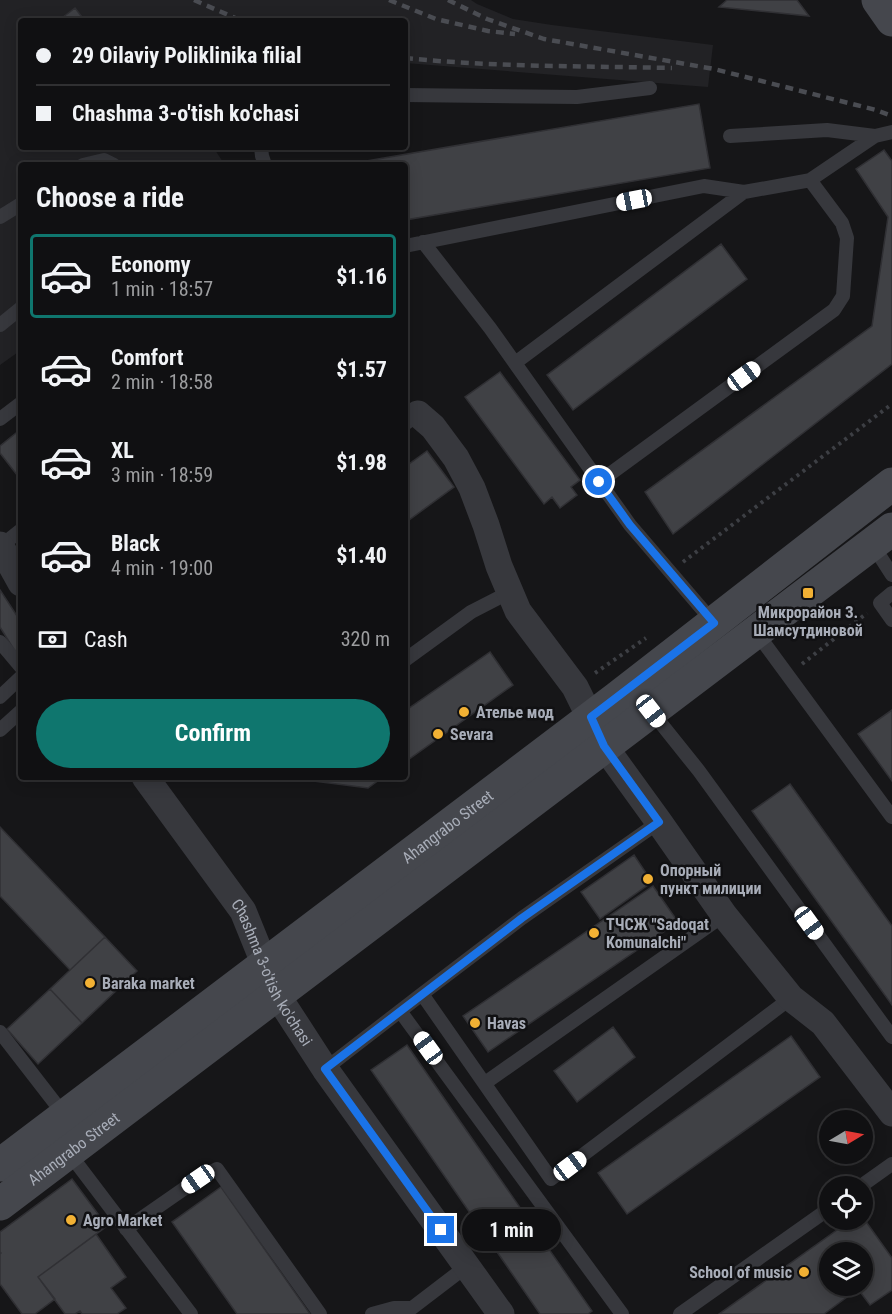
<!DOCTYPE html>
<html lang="en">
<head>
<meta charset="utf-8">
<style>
	:root { --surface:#101012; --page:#1e1e20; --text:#f1f3f6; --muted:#9c9d9f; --line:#303032; --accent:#0f766e }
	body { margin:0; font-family:"Roboto Condensed",sans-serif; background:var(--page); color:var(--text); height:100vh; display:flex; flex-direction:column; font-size:22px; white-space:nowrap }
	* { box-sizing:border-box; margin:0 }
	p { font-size:20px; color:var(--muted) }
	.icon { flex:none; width:33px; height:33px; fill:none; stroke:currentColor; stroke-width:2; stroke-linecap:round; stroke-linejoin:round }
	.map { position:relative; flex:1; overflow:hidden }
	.sheet { position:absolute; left:18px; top:162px; width:390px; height:618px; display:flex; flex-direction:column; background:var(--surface); border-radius:6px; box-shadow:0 3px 15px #0003,0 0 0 2px var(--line) }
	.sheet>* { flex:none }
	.top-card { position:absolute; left:18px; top:18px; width:390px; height:132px; border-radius:6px; box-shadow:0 3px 15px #0003,0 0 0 2px var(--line); display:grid; align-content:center; height:132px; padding:0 18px; background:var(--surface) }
	.needle { width:39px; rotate:80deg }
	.controls { position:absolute; left:819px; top:1110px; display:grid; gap:12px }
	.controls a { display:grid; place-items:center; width:54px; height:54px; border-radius:50%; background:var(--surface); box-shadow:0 3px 15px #0003,0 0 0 2px var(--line); font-size:30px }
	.end { position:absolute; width:27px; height:27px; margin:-14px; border:8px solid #1a73e8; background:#fff; box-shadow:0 0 0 3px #fff }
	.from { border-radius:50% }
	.bubble { position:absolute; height:42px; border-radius:21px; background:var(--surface); box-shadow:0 3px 15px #0003,0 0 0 2px var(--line); font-size:20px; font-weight:700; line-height:42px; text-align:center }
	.car { position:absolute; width:18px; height:36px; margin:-18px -9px; border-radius:8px; box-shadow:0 0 4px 2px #0007; background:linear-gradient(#fff 24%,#345 0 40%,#fff 0 76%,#345 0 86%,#fff 0) }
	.top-card b { display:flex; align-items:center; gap:21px; height:57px; font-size:22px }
	.top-card b+b { border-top:2px solid var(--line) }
	.top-card i { width:15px; height:15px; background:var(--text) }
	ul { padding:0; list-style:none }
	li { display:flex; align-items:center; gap:18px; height:84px; margin:0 12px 9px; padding:0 6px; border:3px solid transparent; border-radius:6px }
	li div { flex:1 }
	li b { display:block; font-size:22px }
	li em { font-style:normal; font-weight:700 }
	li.on { border-color:var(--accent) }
	li>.icon { width:54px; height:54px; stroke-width:1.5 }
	h2 { padding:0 18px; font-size:27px; line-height:72px }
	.pay { display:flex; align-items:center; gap:15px; height:66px; padding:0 18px; font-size:22px }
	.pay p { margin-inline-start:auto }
	.button { display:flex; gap:12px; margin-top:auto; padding:12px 18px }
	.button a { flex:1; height:69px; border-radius:36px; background:var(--accent); color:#fff; font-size:24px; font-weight:700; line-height:69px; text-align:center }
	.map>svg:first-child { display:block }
	.built { fill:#222225 }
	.building { fill:#404145; stroke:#303034; stroke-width:1.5; fill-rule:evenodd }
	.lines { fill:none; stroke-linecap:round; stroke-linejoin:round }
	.path { stroke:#3d3f44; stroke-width:4; stroke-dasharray:3 4.5; stroke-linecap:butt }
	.lane { stroke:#37383d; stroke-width:14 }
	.street { stroke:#37383d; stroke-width:27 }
	.secondary { stroke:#45474d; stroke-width:33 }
	.rail { stroke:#4a4c52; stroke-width:4.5; stroke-dasharray:8 6; stroke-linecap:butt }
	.route { stroke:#1a73e8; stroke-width:8 }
	.poi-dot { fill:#f2b134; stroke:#111113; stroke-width:2 }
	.labels { text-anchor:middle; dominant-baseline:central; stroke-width:5; stroke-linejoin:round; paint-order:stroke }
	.poi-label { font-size:16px; font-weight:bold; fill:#a8adb8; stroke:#111113; text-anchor:start }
	.street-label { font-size:16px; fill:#a8adb8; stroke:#111113 }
</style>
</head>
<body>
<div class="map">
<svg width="892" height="1314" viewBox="0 0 892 1314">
	<rect width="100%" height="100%" fill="#161618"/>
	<path class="built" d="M 0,0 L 471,0 L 477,4 L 513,19 L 552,25 L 713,45 L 708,87 L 405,63 L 405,21 L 21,21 L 21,147 L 213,147 L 225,165 L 21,165 L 21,350 L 0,365 Z"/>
	<path class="building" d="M 727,0 L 797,0 L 809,16 L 719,7 Z
		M 75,8 L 85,21 L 58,21 Z
		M 699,104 L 710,168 L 405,220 L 405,165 L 343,165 Z
		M 884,150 L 892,161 L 892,364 L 673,534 L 645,492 L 872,326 L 888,217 L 856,169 Z
		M 721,244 L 747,279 L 573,410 L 547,375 Z
		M 500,372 L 580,480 L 571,487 L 577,495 L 560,508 L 552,497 L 544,504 L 465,397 Z
		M 21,429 L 21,480 L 0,453 L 0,446 Z
		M 427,451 L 454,487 L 405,523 L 405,467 Z
		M 0,590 L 21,622 L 21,650 L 16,653 L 0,627 Z
		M 490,652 L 513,685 L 405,762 L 405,711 Z
		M 892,710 L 892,781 L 858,734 Z
		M 282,777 L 383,777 L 368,788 Z
		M 790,784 L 892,926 L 892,1005 L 752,811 Z
		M 0,827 L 105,937 L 70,970 L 0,896 Z
		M 634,855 L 652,882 L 600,919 L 581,892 Z
		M 653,886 L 678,922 L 488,1052 L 463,1016 Z
		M 105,937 L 137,971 L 82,1023 L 50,989 Z
		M 50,989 L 82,1023 L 38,1064 L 7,1029 Z
		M 613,1027 L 635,1057 L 577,1102 L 554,1071 Z
		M 791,1036 L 820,1077 L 627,1214 L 598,1173 Z
		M 407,1045 L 592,1311 L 588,1314 L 540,1314 L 371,1070 Z
		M 72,1179 L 107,1226 L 38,1277 L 55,1299 L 35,1314 L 22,1314 L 0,1284 L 0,1254 L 1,1253 L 0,1252 L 0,1232 Z
		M 221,1187 L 310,1314 L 237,1314 L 172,1222 Z
		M 862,1216 L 892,1258 L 892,1290 L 870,1305 L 858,1289 L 824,1314 L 719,1314 L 851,1220 L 862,1220 ZM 830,1252 L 862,1252 L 862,1286 L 830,1286 Z
		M 96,1234 L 126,1277 L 111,1288 L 126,1308 L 117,1314 L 82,1314 L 80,1311 L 75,1314 L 65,1314 L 38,1277 Z"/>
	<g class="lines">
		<path class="path" d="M 683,562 L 892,404
			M 802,664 L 867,613
			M 595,673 L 646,638"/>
		<path class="lane" d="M 405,95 L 577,97 L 650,88
			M 730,136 L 827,130 L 875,136
			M 261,147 L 262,156 L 265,165
			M 83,165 L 104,160 L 114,165
			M 0,217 L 21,204
			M 423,242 L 490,328 L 630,525 L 714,623
			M 405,246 L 704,186 L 744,192
			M 0,325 L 21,308
			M 515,363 L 744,192 L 811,180
			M 405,408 L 418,414 L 405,424
			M 0,419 L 21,403
			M 599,482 L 834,310 L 843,296 L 847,238 L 842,223 L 810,180 L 875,136 L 892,132
			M 872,544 L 892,575
			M 1,546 L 21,530
			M 892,593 L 880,603 L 892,620
			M 756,632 L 892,817
			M 0,642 L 21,667
			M 405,660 L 471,612 L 510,592
			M 0,697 L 21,677
			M 651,711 L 699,771 L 892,1037
			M 0,730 L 21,711
			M 422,994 L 522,918 L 659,822
			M 400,1011 L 622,1314
			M 0,1032 L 65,1116
			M 325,1069 L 422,994 L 551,1179 L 791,998
			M 485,1083 L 724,915
			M 69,1153 L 191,1314
			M 861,1186 L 892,1164
			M 126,1229 L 198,1179 L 217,1169 L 320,1314
			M 372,1314 L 394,1308 L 412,1308 L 467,1266
			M 680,1314 L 830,1208"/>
		<g class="street">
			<path d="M 418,414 L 433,427 L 456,458 L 472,488 L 486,525 L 499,566 L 518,611 L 575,687 L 604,746 L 659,822 L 724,915 L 791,998 L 823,1023 L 892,1113"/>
			<path d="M 0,545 L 21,583"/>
			<path id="s1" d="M 145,777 L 243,911 L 277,995 L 325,1069 L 501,1314"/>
		</g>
		<g class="secondary">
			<path d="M 878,0 L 892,20"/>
			<path id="s2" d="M 0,1165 L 617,698 L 892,484"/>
			<path id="s3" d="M 0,1204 L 892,529"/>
		</g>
		<path class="rail" d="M 194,0 L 242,21
			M 389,0 L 436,19 L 488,31 L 515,34
			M 448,0 L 487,19 L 544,39 L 714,69 L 876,110 L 892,116
			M 405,58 C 493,67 583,66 672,68"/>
	</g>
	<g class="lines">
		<path class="route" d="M 441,1230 L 325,1069 L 522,918 L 659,822 L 604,746 L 591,717 L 714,623 L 630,525 L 599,482"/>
	</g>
	<g class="poi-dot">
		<rect x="802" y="587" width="12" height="12" rx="3"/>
		<circle cx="464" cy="712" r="6"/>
		<circle cx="438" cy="734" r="6"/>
		<circle cx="648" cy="879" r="6"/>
		<circle cx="594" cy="933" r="6"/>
		<circle cx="90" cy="983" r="6"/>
		<circle cx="475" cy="1023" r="6"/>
		<circle cx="71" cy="1220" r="6"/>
		<circle cx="804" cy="1272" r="6"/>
	</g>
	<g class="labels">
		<g class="poi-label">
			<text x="808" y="612" text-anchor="middle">Микрорайон З.<tspan x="808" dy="18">Шамсутдиновой</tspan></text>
			<text x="476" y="712">Ателье мод</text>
			<text x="450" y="734">Sevara</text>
			<text x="660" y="870">Опорный<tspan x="660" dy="18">пункт милиции</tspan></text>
			<text x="606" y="924">ТЧСЖ "Sadoqat<tspan x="606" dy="18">Komunalchi"</tspan></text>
			<text x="102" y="983">Baraka market</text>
			<text x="487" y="1023">Havas</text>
			<text x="83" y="1220">Agro Market</text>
			<text x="792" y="1272" text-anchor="end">School of music</text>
		</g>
		<g class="street-label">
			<text stroke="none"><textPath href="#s2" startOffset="561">Ahangrabo Street</textPath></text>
			<text stroke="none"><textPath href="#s1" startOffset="234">Chashma 3-o'tish ko'chasi</textPath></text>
			<text stroke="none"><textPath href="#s3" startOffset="92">Ahangrabo Street</textPath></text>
		</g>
	</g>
</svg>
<div class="controls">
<a><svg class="needle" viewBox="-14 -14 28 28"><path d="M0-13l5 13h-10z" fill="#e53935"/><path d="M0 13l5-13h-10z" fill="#9c9d9f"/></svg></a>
<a><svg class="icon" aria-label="locate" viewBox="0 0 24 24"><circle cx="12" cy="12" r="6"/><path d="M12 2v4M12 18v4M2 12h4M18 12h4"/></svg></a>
<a><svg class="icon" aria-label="layers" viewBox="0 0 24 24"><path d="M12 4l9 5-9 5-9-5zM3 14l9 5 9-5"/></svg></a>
</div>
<i class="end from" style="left:599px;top:482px"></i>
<i class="end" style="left:441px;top:1230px"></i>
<div class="bubble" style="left:462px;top:1209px;width:99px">1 min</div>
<i class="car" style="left:634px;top:200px;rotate:259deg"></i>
<i class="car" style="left:744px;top:376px;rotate:54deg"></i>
<i class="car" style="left:651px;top:711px;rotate:142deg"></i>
<i class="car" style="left:809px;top:923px;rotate:144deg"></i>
<i class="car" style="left:428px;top:1048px;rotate:324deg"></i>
<i class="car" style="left:570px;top:1166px;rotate:53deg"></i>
<i class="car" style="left:198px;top:1179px;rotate:235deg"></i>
<div class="top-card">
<b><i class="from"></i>29 Oilaviy Poliklinika filial</b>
<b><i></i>Chashma 3-o'tish ko'chasi</b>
</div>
<section class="sheet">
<h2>Choose a ride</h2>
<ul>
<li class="on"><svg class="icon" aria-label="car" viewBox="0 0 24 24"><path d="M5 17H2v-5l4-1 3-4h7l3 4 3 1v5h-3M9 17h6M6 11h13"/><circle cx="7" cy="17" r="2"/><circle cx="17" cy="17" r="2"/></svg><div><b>Economy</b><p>1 min · 18:57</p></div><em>$1.16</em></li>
<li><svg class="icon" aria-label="car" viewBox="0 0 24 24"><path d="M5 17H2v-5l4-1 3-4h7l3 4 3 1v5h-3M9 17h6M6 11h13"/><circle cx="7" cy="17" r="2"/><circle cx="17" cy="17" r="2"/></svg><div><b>Comfort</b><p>2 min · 18:58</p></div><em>$1.57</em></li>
<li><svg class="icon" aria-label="car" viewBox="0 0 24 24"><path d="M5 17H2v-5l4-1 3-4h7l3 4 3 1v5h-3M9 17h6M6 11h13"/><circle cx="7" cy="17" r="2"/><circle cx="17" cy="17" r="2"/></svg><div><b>XL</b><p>3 min · 18:59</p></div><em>$1.98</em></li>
<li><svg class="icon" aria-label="car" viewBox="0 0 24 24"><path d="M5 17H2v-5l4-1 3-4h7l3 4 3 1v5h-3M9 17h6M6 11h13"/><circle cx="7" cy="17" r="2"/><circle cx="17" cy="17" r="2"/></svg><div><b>Black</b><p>4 min · 19:00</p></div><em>$1.40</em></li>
</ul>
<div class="pay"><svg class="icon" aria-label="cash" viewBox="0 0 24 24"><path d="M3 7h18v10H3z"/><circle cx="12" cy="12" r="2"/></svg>Cash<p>320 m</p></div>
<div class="button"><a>Confirm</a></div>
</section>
</div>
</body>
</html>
